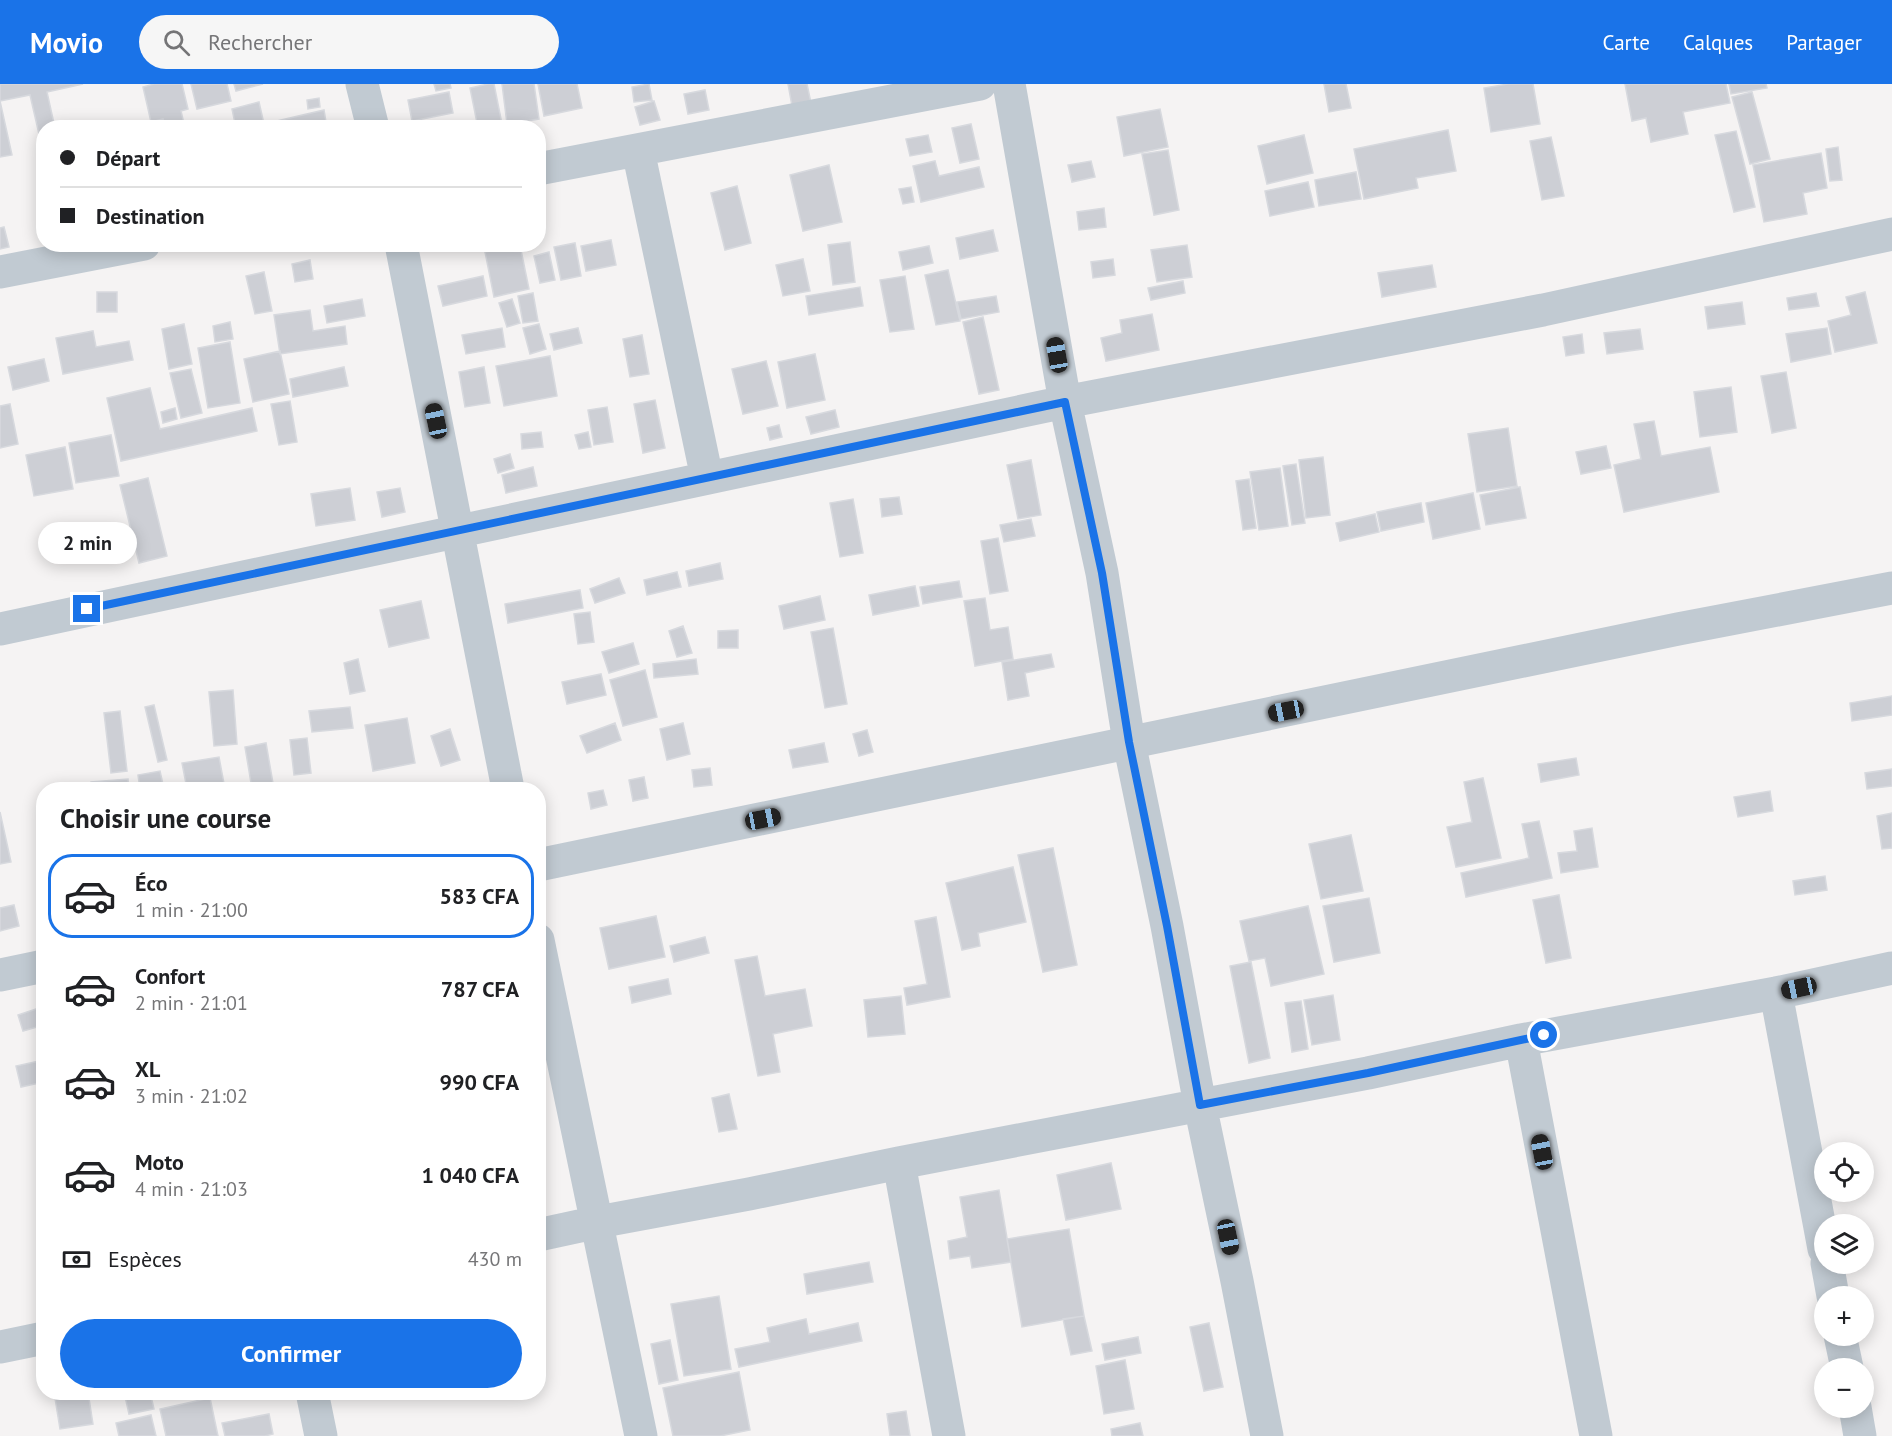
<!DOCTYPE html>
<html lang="fr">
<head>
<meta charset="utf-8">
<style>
	:root { --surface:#fff; --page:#f6f6f6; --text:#202124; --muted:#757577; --line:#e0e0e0; --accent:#1a73e8 }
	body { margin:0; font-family:"PT Sans",sans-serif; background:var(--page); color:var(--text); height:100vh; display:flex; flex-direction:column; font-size:22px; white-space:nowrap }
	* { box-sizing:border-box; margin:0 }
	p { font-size:20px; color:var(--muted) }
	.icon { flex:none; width:33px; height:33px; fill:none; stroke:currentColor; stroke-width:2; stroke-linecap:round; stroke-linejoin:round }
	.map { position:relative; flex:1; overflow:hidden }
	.panel { position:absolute; left:36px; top:698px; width:510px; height:618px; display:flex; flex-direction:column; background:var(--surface); border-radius:24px; box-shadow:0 3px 15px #0003 }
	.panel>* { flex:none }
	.hud { position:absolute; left:36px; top:36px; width:510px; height:132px; border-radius:24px; box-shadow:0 3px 15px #0003; display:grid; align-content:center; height:132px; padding:0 24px; background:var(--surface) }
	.controls { position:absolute; left:1814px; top:1058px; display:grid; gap:12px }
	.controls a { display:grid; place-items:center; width:60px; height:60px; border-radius:50%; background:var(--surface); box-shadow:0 3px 15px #0003; font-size:30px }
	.end { position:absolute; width:27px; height:27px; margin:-14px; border:8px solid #1a73e8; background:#fff; box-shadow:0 0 0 3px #fff }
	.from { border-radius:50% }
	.bubble { position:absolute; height:42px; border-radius:21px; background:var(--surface); box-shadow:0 3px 15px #0003; font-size:20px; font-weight:600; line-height:42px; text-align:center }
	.car { position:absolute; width:18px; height:36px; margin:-18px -9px; border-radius:8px; box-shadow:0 0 4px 2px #0007; background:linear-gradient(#222 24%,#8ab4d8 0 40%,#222 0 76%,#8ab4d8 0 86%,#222 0) }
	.hud b { display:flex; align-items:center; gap:21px; height:57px; font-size:22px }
	.hud b+b { border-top:2px solid var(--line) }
	.hud i { width:15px; height:15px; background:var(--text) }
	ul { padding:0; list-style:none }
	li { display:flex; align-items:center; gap:18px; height:84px; margin:0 12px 9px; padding:0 12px; border:3px solid transparent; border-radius:24px }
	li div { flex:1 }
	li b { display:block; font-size:22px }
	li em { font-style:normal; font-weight:600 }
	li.current { border-color:var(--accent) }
	li>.icon { width:54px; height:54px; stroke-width:1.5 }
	h2 { padding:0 24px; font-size:27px; line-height:72px }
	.pay { display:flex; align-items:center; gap:15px; height:66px; padding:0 24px; font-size:22px }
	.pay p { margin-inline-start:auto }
	.action { display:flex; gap:12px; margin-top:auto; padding:12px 24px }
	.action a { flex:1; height:69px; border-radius:36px; background:var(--accent); color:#fff; font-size:24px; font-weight:600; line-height:69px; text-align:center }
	header { display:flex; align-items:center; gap:36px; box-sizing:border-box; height:84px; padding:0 30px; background:var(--accent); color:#fff }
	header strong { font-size:28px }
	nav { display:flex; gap:33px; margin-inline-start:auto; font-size:21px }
	.search { width:420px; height:54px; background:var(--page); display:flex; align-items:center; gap:15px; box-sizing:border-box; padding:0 21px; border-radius:33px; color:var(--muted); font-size:22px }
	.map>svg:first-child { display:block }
	.building { fill:#cdcfd5; stroke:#d7d9de; stroke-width:1.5 }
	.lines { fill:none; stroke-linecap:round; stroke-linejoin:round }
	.minor { stroke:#c1cad2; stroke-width:33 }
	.route { stroke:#1a73e8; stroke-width:8 }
</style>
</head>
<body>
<header>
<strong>Movio</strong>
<div class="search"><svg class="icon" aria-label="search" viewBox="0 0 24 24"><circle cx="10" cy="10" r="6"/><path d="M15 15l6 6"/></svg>Rechercher</div>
<nav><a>Carte</a><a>Calques</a><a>Partager</a></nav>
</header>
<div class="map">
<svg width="1892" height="1352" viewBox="0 0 1892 1352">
	<rect width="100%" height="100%" fill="#f5f3f3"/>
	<path class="building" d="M 0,0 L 83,0 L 47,8 L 55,44 L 44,44 L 44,72 L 30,11 L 0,17 L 12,71 L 0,73 Z
		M 154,0 L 182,0 L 188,25 L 181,27 L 185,44 L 165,44 L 163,35 L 151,38 L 143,3 Z
		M 191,0 L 227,0 L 231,17 L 197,25 Z
		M 234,0 L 263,0 L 236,7 Z
		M 434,0 L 450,0 L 451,4 L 436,7 Z
		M 488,0 L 494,0 L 502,40 L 478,44 L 470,4 Z
		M 502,0 L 534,0 L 539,35 L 507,40 Z
		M 538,0 L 577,0 L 582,24 L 544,32 Z
		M 649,0 L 652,16 L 634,18 L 632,3 Z
		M 788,0 L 807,0 L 811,19 L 792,22 Z
		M 1324,0 L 1346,0 L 1351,24 L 1329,28 Z
		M 1508,0 L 1533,0 L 1540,40 L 1491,48 L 1484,4 Z
		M 1625,0 L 1726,0 L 1730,19 L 1683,28 L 1688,50 L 1651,58 L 1646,34 L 1632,37 Z
		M 1729,0 L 1766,0 L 1767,4 L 1731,10 Z
		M 705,6 L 709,26 L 688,30 L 684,10 Z
		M 449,8 L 453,29 L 412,37 L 408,16 Z
		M 1752,8 L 1770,75 L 1750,80 L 1732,13 Z
		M 319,14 L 320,23 L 308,25 L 307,16 Z
		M 654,17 L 660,36 L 640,41 L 635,23 Z
		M 259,18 L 264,40 L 324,26 L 327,44 L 236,44 L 232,25 Z
		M 1160,25 L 1168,63 L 1124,72 L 1117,33 Z
		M 971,40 L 979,75 L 960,79 L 952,44 Z
		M 1448,46 L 1456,87 L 1416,94 L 1418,104 L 1364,115 L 1354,65 Z
		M 1736,47 L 1755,123 L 1734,128 L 1715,51 Z
		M 928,51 L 932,68 L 910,72 L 906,55 Z
		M 1304,51 L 1313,89 L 1267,100 L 1258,62 Z
		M 1551,53 L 1564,112 L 1542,116 L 1530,57 Z
		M 1838,63 L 1842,96 L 1830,97 L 1826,65 Z
		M 1168,66 L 1179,126 L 1154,131 L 1142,70 Z
		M 1821,69 L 1827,104 L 1803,109 L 1807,130 L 1764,138 L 1753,81 Z
		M 935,77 L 939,92 L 979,83 L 984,103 L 921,118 L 913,82 Z
		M 1091,77 L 1095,93 L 1072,98 L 1068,81 Z
		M 829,81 L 842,138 L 803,147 L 790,91 Z
		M 1356,88 L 1361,115 L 1319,122 L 1315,96 Z
		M 1308,98 L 1314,123 L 1270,132 L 1265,107 Z
		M 737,102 L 751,159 L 725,166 L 711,109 Z
		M 911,103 L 914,118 L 903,120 L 899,105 Z
		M 1104,124 L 1106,143 L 1079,146 L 1077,128 Z
		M 4,143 L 9,163 L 0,165 L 0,144 Z
		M 993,146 L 998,167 L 960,175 L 956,154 Z
		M 611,156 L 616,181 L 586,187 L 581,162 Z
		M 850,158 L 855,198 L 833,201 L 828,161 Z
		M 575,159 L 581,192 L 561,196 L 554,163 Z
		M 520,161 L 529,205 L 494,213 L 485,168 Z
		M 1187,161 L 1192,193 L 1157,198 L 1151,166 Z
		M 929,162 L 933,179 L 903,186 L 899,168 Z
		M 549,168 L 555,196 L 540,199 L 534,172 Z
		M 803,175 L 810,207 L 783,212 L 776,181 Z
		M 1113,175 L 1115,191 L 1093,194 L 1091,178 Z
		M 310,176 L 313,195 L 295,198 L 292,180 Z
		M 1432,181 L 1436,203 L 1382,213 L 1378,189 Z
		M 948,186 L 960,237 L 936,241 L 925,191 Z
		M 264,188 L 272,227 L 255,230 L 246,192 Z
		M 483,192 L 487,212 L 443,222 L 438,202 Z
		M 905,192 L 914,245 L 890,248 L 880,196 Z
		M 1183,197 L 1185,209 L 1151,216 L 1148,204 Z
		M 860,203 L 863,222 L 809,231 L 806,212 Z
		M 97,208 L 117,208 L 117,228 L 97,228 Z
		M 1865,208 L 1877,259 L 1835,268 L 1828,237 L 1851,231 L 1846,213 Z
		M 533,209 L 538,237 L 523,239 L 518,212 Z
		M 1816,209 L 1819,222 L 1789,226 L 1787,214 Z
		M 996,212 L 999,228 L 961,235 L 957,218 Z
		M 362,215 L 365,232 L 327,239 L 324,222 Z
		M 512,215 L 520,239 L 507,243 L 499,219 Z
		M 1742,218 L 1745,240 L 1708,245 L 1705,223 Z
		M 310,226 L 313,247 L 345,242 L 347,260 L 280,270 L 274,231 Z
		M 1152,230 L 1159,266 L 1106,277 L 1101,254 L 1122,249 L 1120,236 Z
		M 983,233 L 999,306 L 979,310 L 963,238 Z
		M 230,238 L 233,255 L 215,258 L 213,242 Z
		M 184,240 L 192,280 L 169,285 L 162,245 Z
		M 539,240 L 546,265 L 530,270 L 523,244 Z
		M 502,244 L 505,263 L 466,270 L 462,251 Z
		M 578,244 L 582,259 L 554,266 L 550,250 Z
		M 1827,244 L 1831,270 L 1791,278 L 1786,250 Z
		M 1640,245 L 1643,265 L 1607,270 L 1604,249 Z
		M 93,247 L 96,263 L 129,257 L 133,276 L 63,290 L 56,254 Z
		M 1582,250 L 1584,269 L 1566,272 L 1563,253 Z
		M 642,251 L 649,290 L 630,293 L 623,255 Z
		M 230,258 L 240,319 L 208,324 L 198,264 Z
		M 280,267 L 289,310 L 253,318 L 244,275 Z
		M 815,270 L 825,316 L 787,324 L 778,278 Z
		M 550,272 L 557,312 L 504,322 L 496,282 Z
		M 44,275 L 49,297 L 13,306 L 8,283 Z
		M 766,277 L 778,322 L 743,330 L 732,285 Z
		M 344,283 L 348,302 L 293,313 L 290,295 Z
		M 484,283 L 490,319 L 465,323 L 459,288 Z
		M 191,285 L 202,329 L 181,334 L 170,289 Z
		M 1786,288 L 1796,344 L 1772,349 L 1761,292 Z
		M 1731,303 L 1737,348 L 1700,353 L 1694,308 Z
		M 150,304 L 160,345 L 252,324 L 257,347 L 121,377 L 107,314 Z
		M 655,316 L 665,364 L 643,369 L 634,320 Z
		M 290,317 L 297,358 L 279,361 L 271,320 Z
		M 10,320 L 18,360 L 0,364 L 0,322 Z
		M 607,323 L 613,358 L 594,361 L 588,326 Z
		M 175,324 L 177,335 L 163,339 L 161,328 Z
		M 835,326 L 839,343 L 811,350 L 806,333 Z
		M 1654,337 L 1661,372 L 1710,363 L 1719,408 L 1624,428 L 1614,381 L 1641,375 L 1634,340 Z
		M 779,341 L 782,353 L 770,356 L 767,344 Z
		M 1508,344 L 1517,402 L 1477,408 L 1468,350 Z
		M 541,348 L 543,363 L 522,365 L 521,350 Z
		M 588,348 L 591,363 L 579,365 L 575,351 Z
		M 111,351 L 119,392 L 76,399 L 69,359 Z
		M 1606,362 L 1611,384 L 1581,390 L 1576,368 Z
		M 65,363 L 73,405 L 34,412 L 26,371 Z
		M 510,370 L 514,384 L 498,389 L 494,375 Z
		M 1323,373 L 1330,431 L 1306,434 L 1299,376 Z
		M 1031,376 L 1041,431 L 1018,435 L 1007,381 Z
		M 1296,380 L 1305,439 L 1292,441 L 1283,382 Z
		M 533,383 L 537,402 L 506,409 L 502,391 Z
		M 1280,384 L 1288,442 L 1259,446 L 1250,388 Z
		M 148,394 L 167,472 L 139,479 L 120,401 Z
		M 1249,395 L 1256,444 L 1243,446 L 1236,397 Z
		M 1520,403 L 1526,434 L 1486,441 L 1480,411 Z
		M 350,404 L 355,436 L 316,442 L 311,410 Z
		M 400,404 L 405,428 L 382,433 L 377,408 Z
		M 1473,409 L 1480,445 L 1433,455 L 1426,419 Z
		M 899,413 L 902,430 L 882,433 L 880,415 Z
		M 853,415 L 863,469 L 840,473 L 830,419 Z
		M 1421,419 L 1424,438 L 1381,447 L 1377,428 Z
		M 1375,430 L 1379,448 L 1340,457 L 1336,439 Z
		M 1031,435 L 1035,452 L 1004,458 L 1000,441 Z
		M 998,454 L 1008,507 L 990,510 L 981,457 Z
		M 720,479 L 723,495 L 689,502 L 686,487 Z
		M 677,488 L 681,503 L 647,511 L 644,496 Z
		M 619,494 L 625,509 L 595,519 L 590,505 Z
		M 959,497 L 962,513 L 923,520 L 920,503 Z
		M 915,502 L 919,522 L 873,531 L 869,511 Z
		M 580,506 L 583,524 L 508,539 L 505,520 Z
		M 820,512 L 825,536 L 784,545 L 779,522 Z
		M 985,514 L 990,546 L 1008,543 L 1013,575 L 975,582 L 964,517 Z
		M 421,517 L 429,554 L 389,563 L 380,526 Z
		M 590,528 L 594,558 L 578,560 L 574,530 Z
		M 683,542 L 692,569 L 677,573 L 669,547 Z
		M 833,544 L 847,620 L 825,624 L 811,548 Z
		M 738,546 L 738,564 L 718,564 L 718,547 Z
		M 633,559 L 639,580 L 609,589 L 602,568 Z
		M 1051,570 L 1054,583 L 1025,589 L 1029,612 L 1008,616 L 1002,578 Z
		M 358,575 L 365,607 L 350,610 L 344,579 Z
		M 696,575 L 698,590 L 654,594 L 653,580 Z
		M 645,586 L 657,633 L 623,642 L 610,596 Z
		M 601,590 L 606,611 L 567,620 L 562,598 Z
		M 233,606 L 237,660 L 214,662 L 209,608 Z
		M 1892,612 L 1892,631 L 1852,637 L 1850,619 Z
		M 154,621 L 167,676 L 158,678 L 145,623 Z
		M 350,623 L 353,644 L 312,648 L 309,627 Z
		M 120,627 L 127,687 L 111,689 L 104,629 Z
		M 407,634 L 415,679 L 373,687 L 365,641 Z
		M 615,639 L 621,656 L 587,669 L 580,652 Z
		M 683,639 L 690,670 L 667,676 L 660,645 Z
		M 450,645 L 460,676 L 441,682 L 431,652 Z
		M 867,646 L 873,668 L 859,672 L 853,650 Z
		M 307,654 L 311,689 L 294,691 L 290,656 Z
		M 266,659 L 274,705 L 252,705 L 245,663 Z
		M 824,659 L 828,678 L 793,684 L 789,666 Z
		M 219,673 L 225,705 L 187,705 L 182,679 Z
		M 1576,674 L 1579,691 L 1541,698 L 1538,680 Z
		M 710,684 L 712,701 L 694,703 L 692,686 Z
		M 1892,685 L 1892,702 L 1867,705 L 1865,689 Z
		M 160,687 L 164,705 L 140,705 L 138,691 Z
		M 644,693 L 648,714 L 633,717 L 629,696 Z
		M 1483,694 L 1501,774 L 1456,783 L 1447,743 L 1472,738 L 1464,698 Z
		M 128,695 L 129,705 L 91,705 L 91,698 Z
		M 603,706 L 607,721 L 591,725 L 588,709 Z
		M 1770,707 L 1773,727 L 1738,733 L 1734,713 Z
		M 0,728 L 11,778 L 0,780 Z
		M 1892,729 L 1892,764 L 1882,765 L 1877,732 Z
		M 1539,737 L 1552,794 L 1466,813 L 1461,789 L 1529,774 L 1522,740 Z
		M 1592,744 L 1598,783 L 1561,789 L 1558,769 L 1577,767 L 1574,747 Z
		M 1351,751 L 1363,807 L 1321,815 L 1309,760 Z
		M 1053,764 L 1077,881 L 1043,888 L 1018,771 Z
		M 1013,783 L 1026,838 L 978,849 L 980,862 L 962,866 L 946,799 Z
		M 1825,792 L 1827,806 L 1795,811 L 1793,797 Z
		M 1559,811 L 1571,874 L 1546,879 L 1533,816 Z
		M 1369,814 L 1380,869 L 1334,878 L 1323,822 Z
		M 14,821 L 19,842 L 0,847 L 0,824 Z
		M 1308,822 L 1324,890 L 1271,902 L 1265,874 L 1249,877 L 1240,837 Z
		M 656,832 L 665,873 L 609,885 L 600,844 Z
		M 936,833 L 950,913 L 907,921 L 904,904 L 927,900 L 915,837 Z
		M 705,853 L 709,869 L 674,878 L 670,862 Z
		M 757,872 L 765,912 L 805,905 L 812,942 L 773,950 L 780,988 L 758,992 L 735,876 Z
		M 1251,878 L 1270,974 L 1249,979 L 1230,882 Z
		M 668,895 L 671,910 L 632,919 L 629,903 Z
		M 1333,911 L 1340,956 L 1312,961 L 1304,916 Z
		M 901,912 L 905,950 L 868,953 L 864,916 Z
		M 1301,917 L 1308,965 L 1292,968 L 1285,919 Z
		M 42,923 L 44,941 L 23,947 L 18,931 Z
		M 44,976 L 44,998 L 21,1003 L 16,982 Z
		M 729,1010 L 737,1045 L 719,1048 L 712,1014 Z
		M 1111,1079 L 1121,1125 L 1066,1136 L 1057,1091 Z
		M 999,1106 L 1011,1178 L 972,1184 L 970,1172 L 950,1175 L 948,1157 L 967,1153 L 960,1113 Z
		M 1069,1145 L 1084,1232 L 1022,1243 L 1007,1155 Z
		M 869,1178 L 873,1198 L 807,1210 L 804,1190 Z
		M 719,1212 L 731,1285 L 684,1292 L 671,1220 Z
		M 1084,1232 L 1092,1267 L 1071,1271 L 1063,1235 Z
		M 806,1235 L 809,1250 L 858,1239 L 862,1257 L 739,1283 L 735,1265 L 770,1258 L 767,1244 Z
		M 1209,1239 L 1223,1303 L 1204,1307 L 1190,1243 Z
		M 1138,1253 L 1141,1269 L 1105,1276 L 1102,1260 Z
		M 670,1256 L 678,1296 L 659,1300 L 651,1260 Z
		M 1125,1276 L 1134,1325 L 1104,1330 L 1096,1282 Z
		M 739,1288 L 750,1346 L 720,1352 L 673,1352 L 663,1304 Z
		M 54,1308 L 88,1308 L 93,1340 L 60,1345 Z
		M 124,1308 L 150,1308 L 154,1325 L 129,1330 Z
		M 210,1308 L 233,1308 L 210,1314 Z
		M 210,1314 L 218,1352 L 166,1352 L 160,1325 Z
		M 906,1327 L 910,1352 L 890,1352 L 887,1330 Z
		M 269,1330 L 273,1350 L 265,1352 L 225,1352 L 222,1339 Z
		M 151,1331 L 156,1352 L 119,1352 L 116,1339 Z
		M 1140,1339 L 1143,1352 L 1112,1352 L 1111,1345 Z"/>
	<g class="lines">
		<path class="minor" d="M 362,0 L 373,44
			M 1009,0 L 1065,318 L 1102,489 L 1129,658 L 1167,842 L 1200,1021 L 1237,1197 L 1267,1352
			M 638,66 L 707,394
			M 538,85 L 980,0
			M 401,160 L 508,705
			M 0,188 L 144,160
			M 0,545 L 1065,318 L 1543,226 L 1892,150
			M 538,781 L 1678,545 L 1892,504
			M 538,856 L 641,1352
			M 0,891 L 44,882
			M 1776,909 L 1824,1165
			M 1521,956 L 1596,1352
			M 899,1079 L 949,1352
			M 538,1151 L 598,1138 L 749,1110 L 899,1079 L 1368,989 L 1521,956 L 1776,909 L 1892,884
			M 1827,1179 L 1833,1212
			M 1840,1251 L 1847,1284
			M 0,1263 L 44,1254
			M 312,1308 L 321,1352
			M 1855,1323 L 1860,1352"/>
	</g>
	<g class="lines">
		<path class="route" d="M 87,525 L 1065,318 L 1102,489 L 1129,658 L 1167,842 L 1200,1021 L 1368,989 L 1544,951"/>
	</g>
</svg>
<div class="controls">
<a><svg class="icon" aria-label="locate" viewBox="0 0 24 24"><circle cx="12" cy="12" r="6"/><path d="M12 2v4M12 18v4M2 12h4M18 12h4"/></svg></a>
<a><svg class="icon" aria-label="layers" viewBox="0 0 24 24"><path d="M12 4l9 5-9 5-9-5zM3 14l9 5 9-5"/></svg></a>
<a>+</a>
<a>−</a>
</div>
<i class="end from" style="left:1544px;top:951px"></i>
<i class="end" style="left:87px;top:525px"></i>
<div class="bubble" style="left:38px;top:438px;width:99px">2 min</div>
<i class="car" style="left:1057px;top:271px;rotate:350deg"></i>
<i class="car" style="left:436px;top:337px;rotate:348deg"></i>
<i class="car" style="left:1286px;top:627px;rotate:259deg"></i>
<i class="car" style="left:763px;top:735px;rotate:79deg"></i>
<i class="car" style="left:1799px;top:904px;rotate:258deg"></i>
<i class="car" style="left:1542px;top:1068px;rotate:349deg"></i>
<i class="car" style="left:1228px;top:1153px;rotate:168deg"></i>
<div class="hud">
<b><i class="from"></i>Départ</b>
<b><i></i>Destination</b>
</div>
<section class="panel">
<h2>Choisir une course</h2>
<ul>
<li class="current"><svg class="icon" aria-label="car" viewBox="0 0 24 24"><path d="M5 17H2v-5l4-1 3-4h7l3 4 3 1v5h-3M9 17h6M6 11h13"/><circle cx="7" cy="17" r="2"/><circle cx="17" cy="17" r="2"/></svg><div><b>Éco</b><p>1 min · 21:00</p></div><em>583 CFA</em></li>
<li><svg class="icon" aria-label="car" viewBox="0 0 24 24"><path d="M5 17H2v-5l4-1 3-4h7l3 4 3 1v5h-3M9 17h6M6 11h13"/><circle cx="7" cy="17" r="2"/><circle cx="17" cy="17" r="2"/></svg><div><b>Confort</b><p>2 min · 21:01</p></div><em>787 CFA</em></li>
<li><svg class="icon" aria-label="car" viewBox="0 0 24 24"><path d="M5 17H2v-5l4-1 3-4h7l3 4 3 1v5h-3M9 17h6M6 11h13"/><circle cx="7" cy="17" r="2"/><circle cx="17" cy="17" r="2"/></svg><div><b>XL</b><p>3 min · 21:02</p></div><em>990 CFA</em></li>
<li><svg class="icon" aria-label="car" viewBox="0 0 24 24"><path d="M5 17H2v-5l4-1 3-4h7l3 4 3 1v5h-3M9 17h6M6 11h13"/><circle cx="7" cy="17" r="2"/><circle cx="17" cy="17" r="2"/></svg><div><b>Moto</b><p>4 min · 21:03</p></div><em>1 040 CFA</em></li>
</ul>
<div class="pay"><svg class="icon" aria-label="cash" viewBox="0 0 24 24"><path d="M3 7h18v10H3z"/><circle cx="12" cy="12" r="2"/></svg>Espèces<p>430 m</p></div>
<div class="action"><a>Confirmer</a></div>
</section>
</div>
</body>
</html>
